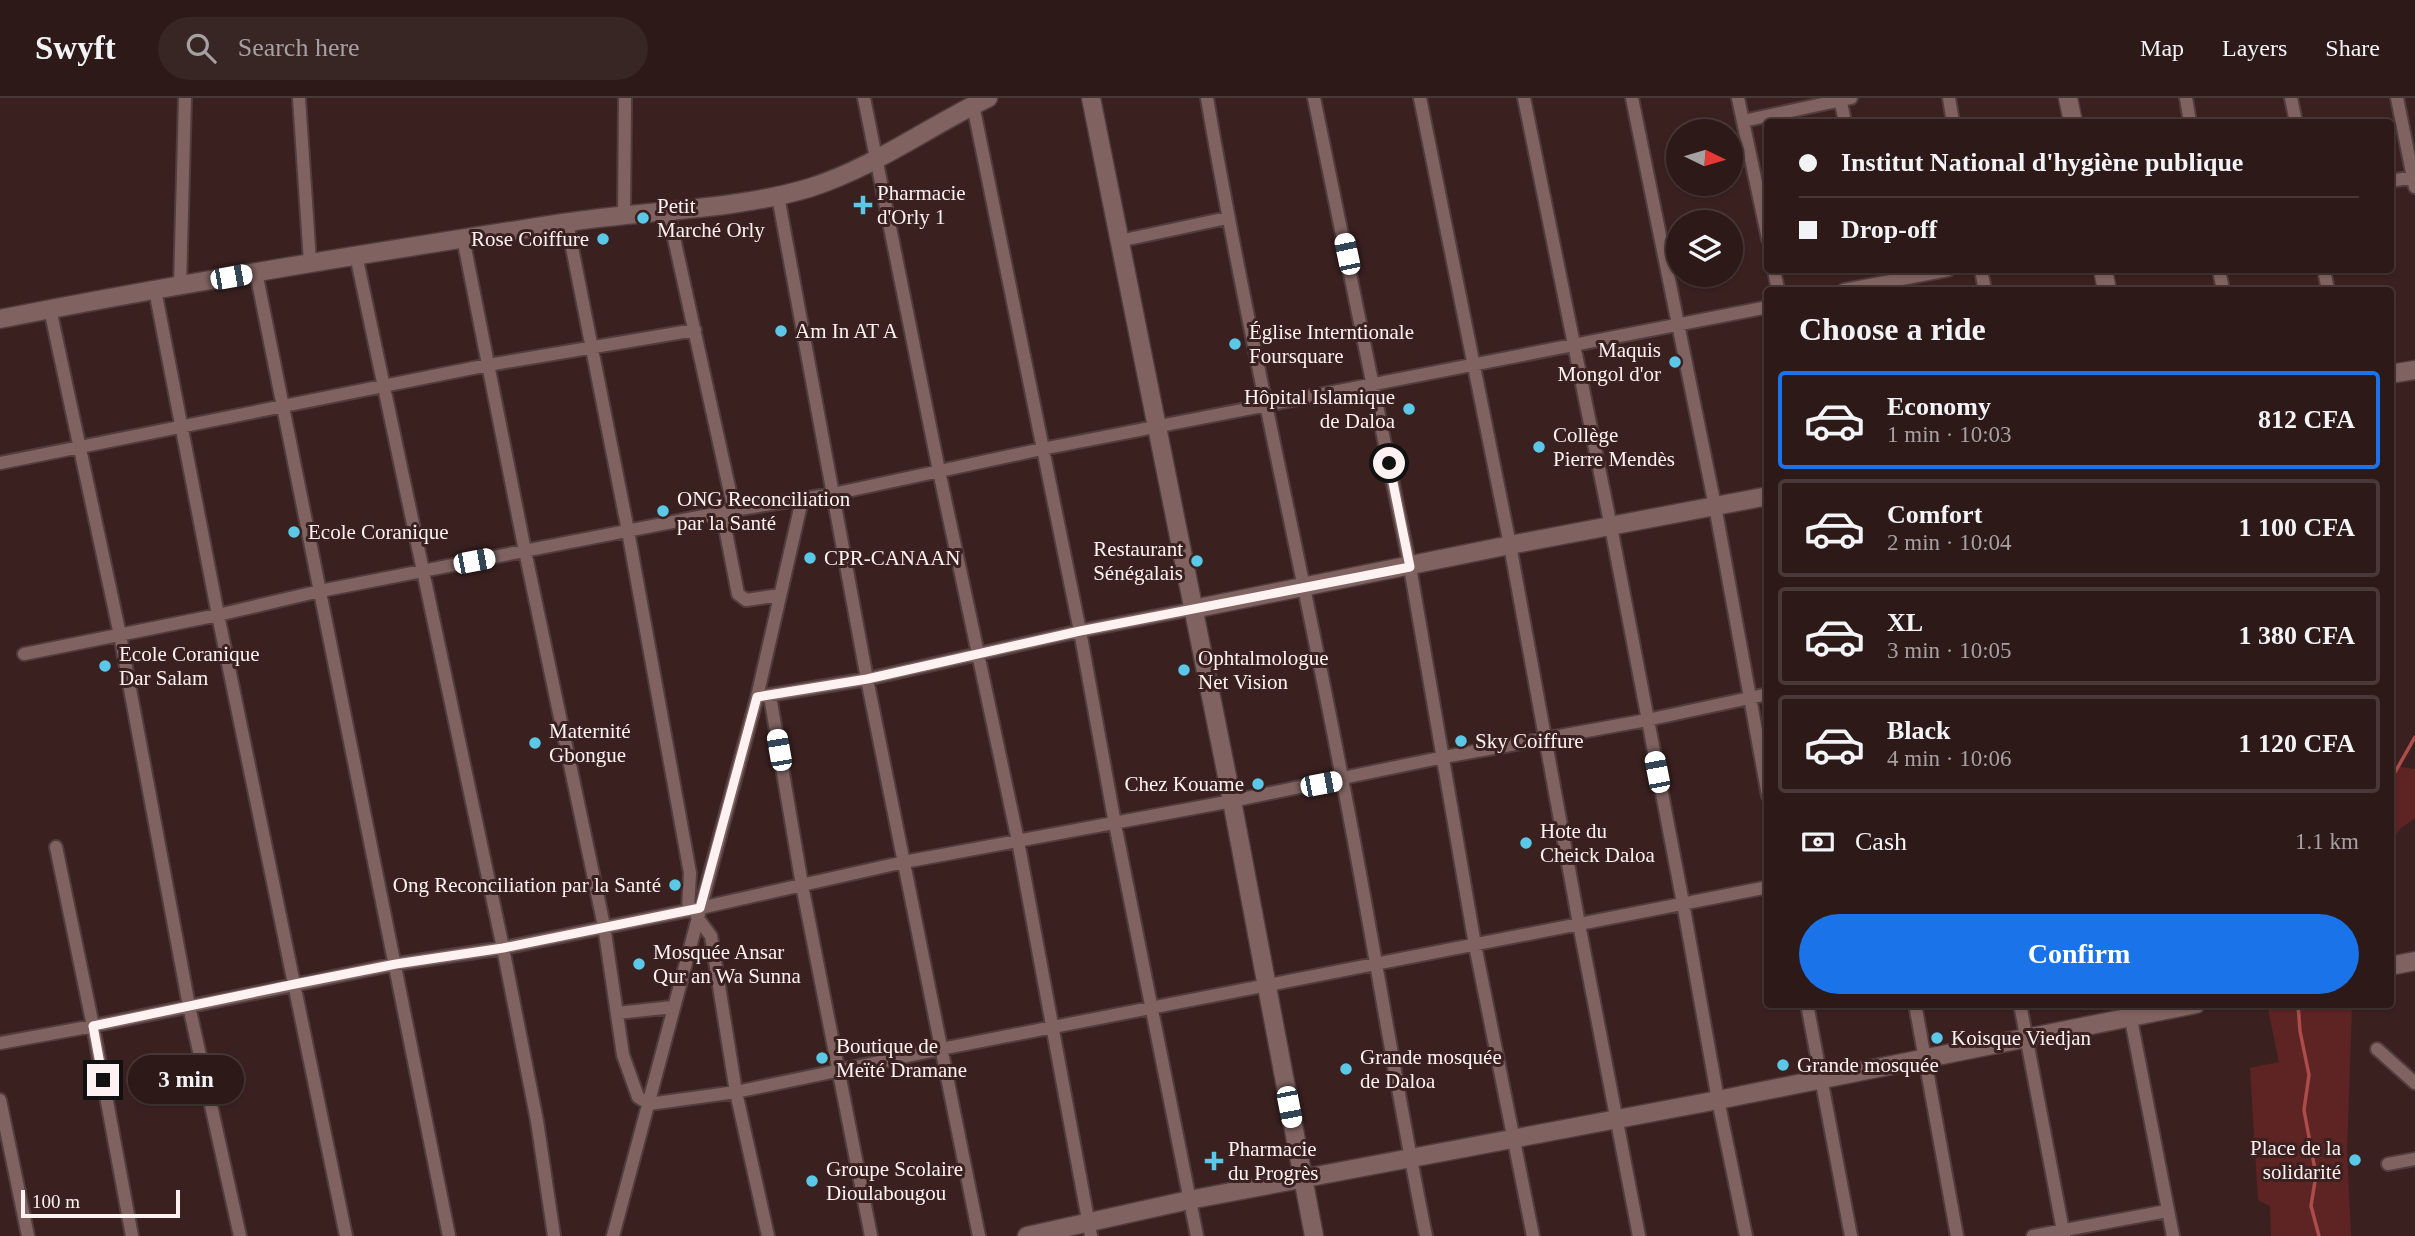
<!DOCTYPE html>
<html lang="en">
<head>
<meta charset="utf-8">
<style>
	:root { --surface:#2c1918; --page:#382625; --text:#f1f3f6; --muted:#a6a0a2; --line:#483837; --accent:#1a73e8 }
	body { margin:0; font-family:Georgia,serif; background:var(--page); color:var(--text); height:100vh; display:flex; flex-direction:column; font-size:26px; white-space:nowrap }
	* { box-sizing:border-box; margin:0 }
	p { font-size:23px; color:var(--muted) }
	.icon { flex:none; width:38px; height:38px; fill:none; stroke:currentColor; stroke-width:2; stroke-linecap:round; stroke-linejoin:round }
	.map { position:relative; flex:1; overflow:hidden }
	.panel { position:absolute; left:1764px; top:189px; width:630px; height:721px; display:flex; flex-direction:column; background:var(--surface); border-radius:7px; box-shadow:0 2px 5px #0004,0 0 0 2px var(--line) }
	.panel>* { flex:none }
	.banner { position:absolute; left:1764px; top:21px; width:630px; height:154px; border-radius:7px; box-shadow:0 2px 5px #0004,0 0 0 2px var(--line); display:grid; align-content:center; height:154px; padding:0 35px; background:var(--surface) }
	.needle { width:46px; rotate:95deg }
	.controls { position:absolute; left:1666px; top:21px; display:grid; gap:14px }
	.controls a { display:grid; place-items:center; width:77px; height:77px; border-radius:50%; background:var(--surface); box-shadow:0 2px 5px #0004,0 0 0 2px var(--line); font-size:35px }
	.scale { position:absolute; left:21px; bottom:18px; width:159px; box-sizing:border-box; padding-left:7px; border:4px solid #fdf2f1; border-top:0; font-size:19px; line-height:24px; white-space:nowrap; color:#fdf2f1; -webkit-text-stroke:5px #3a2120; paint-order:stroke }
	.end { position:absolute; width:32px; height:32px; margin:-16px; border:9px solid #fdf2f1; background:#111; box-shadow:0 0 0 4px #111 }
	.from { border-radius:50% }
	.bubble { position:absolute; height:49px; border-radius:24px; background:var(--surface); box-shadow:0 2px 5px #0004,0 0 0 2px var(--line); font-size:23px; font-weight:700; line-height:49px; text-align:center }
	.car { position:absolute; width:21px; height:42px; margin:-21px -10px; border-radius:9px; box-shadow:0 0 5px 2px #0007; background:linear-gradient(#fff 24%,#345 0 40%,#fff 0 76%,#345 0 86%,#fff 0) }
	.banner b { display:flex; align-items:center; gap:24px; height:66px; font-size:26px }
	.banner b+b { border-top:2px solid var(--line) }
	.banner i { width:18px; height:18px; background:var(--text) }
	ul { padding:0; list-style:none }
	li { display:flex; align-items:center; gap:21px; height:98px; margin:0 14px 10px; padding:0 21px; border:4px solid var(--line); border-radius:7px }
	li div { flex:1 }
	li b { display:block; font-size:26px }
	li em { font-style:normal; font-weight:700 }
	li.current { border-color:var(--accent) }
	li>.icon { width:63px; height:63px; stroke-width:1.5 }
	h2 { padding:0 35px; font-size:32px; line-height:84px }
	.pay { display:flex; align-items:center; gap:18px; height:77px; padding:0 35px; font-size:26px }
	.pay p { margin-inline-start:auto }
	.action { display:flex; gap:14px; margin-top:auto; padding:14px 35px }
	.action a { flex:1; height:80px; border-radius:42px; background:var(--accent); color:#fff; font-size:28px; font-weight:700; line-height:80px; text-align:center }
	header { display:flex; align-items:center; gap:42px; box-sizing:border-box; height:98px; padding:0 35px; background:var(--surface); border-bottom:2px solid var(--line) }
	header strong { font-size:33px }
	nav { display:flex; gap:38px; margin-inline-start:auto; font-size:24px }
	.search { width:490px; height:63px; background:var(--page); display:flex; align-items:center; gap:18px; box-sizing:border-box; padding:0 24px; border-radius:38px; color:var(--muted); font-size:26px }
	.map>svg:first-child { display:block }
	.green { fill:#5e2424 }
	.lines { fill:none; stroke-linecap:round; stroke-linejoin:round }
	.stream { stroke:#ac4c4b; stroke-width:3.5 }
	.street-casing { stroke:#513d3d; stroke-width:16 }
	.secondary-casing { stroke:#513d3d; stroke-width:21 }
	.street { stroke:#806361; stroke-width:12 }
	.secondary { stroke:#806361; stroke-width:18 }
	.route { stroke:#fdf2f1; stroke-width:9 }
	.poi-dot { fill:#5ac8e6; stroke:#3a2120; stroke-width:2.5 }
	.labels { text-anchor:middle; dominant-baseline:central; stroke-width:6; stroke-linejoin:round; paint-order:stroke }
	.poi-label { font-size:21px; fill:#fdf2f1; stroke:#3a2120; text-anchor:start }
</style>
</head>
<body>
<header>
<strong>Swyft</strong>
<div class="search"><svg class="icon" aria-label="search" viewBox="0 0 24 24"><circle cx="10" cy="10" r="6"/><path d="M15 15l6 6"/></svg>Search here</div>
<nav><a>Map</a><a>Layers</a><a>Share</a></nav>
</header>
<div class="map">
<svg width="2415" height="1138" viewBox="0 0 2415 1138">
	<rect width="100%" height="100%" fill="#3a2120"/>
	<path class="green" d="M 2391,665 L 2394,668 L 2415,671 L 2415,720 L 2400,731 L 2391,744 Z
		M 2297,906 L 2352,907 L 2347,1053 L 2351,1138 L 2271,1138 L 2270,1108 L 2258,1102 L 2250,970 L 2279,964 L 2268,911 Z"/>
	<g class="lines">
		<path class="stream" d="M 2390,683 L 2415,639
			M 2298,906 L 2300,933 L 2309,977 L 2304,1012 L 2316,1077 L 2311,1108 L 2319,1138"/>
		<g class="street-casing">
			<path id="street" d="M 299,0 L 310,164
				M 864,0 L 939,373 L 1018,743 L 1091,1138
				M 1207,0 C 1246,228 1299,453 1342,680 C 1372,832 1395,986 1426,1138
				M 1314,0 L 1410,469 L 1475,847 L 1533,1138
				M 1420,0 L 1510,447 L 1579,826 L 1639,1138
				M 1524,0 L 1611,429 L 1683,805 L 1718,1002 L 1746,1138
				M 1632,0 L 1715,408 L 1768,698
				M 1738,0 L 1768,141
				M 1840,0 L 1845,24
				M 1949,0 L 1953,24
				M 2186,0 L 2190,24
				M 2291,0 L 2296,24
				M 2397,0 L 2415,89
				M 973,7 L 1080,533 L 1115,726 L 1197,1138
				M 1743,23 L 1851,0
				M 2390,83 L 2415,79
				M 778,98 L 867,581 L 979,1138
				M 668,113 L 734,412
				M 624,117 L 625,0
				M 567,124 L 628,433 L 690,775 L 688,812
				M 463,140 L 525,453 L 604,828 L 623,957 L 638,999 L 649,1006 L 736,994 L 941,951 L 1768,789
				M 1119,143 L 1227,120
				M 356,157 L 503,850 L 537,1023 L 554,1138
				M 1774,172 L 1778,192
				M 1981,172 L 1985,192
				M 2219,172 L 2223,192
				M 2324,172 L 2328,192
				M 256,174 L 449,1138
				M 180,188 L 185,0
				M 155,192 L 218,517 L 346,1138
				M 1844,192 L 1948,172
				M 50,211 L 120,537 L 189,908 L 240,1138
				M 0,365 L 488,267 L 695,232
				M 722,414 L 738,496 L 746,502 L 780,497
				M 24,556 L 218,517 L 320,493 L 734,412 L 833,396 L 1042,351 L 1768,209
				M 764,598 L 867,581 L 1080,533 L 1193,511
				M 770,598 L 802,787 L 871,1138
				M 56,749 L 93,928 L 132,1138
				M 697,819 L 711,838 L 736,994 L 768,1138
				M 1807,906 L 1851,1138
				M 1915,906 L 1957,1138
				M 2020,906 L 2064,1138
				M 2128,906 L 2173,1138
				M 617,915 L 673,909
				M 0,945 L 93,928 L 396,866 L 503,850 L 700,810 L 904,764 L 1232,703 L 1444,659 L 1647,622 L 1768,596
				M 2377,951 L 2415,985
				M 0,1002 L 28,1138
				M 2388,1066 L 2415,1061
				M 613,1138 L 757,599 L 802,402
				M 2033,1138 L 2167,1113"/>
		</g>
		<g class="secondary-casing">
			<path id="secondary" d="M 1091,0 L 1232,703 L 1314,1138
				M 2068,0 L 2073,24
				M 2103,172 L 2107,192
				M 0,221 C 187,184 375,154 563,125 C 643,112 731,113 809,90 C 875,69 926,30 988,0
				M 2390,276 L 2415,272
				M 1193,511 L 1510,447 L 1768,398
				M 2390,868 L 2415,863
				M 1027,1138 L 1189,1102 L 1718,1002 L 2196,906"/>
		</g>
		<use href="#street" class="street"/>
		<use href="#secondary" class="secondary"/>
	</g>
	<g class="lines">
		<path class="route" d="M 103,982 L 93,928 L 295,886 L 396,866 L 503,850 L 700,810 L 757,599 L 867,581 L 1080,533 L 1410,469 L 1389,365"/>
	</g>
	<g class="poi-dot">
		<path d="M859.5 96.5h7v7h7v7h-7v7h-7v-7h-7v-7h7z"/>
		<circle cx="643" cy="120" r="7"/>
		<circle cx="603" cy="141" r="7"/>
		<circle cx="781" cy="233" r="7"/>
		<circle cx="1235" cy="246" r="7"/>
		<circle cx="1675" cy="264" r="7"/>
		<circle cx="1409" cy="311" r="7"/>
		<circle cx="1539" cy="349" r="7"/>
		<circle cx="663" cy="413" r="7"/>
		<circle cx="294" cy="434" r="7"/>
		<circle cx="810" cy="460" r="7"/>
		<circle cx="1197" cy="463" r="7"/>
		<circle cx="105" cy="568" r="7"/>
		<circle cx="1184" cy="572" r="7"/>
		<circle cx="1461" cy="643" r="7"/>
		<circle cx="535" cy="645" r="7"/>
		<circle cx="1258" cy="686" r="7"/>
		<circle cx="1526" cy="745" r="7"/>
		<circle cx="675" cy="787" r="7"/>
		<circle cx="639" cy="866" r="7"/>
		<circle cx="1937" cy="940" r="7"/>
		<circle cx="822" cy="960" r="7"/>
		<circle cx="1783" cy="967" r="7"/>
		<circle cx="1346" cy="971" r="7"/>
		<circle cx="2355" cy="1062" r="7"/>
		<path d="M1210.5 1052.5h7v7h7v7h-7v7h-7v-7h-7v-7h7z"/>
		<circle cx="812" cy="1083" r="7"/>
	</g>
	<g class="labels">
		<g class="poi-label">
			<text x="877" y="95">Pharmacie<tspan x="877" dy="24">d'Orly 1</tspan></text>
			<text x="657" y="108">Petit<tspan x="657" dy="24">Marché Orly</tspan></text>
			<text x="589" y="141" text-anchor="end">Rose Coiffure</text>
			<text x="795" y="233">Am In AT A</text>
			<text x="1249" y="234">Église Interntionale<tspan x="1249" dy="24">Foursquare</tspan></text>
			<text x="1661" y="252" text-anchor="end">Maquis<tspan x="1661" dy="24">Mongol d'or</tspan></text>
			<text x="1395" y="299" text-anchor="end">Hôpital Islamique<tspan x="1395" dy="24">de Daloa</tspan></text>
			<text x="1553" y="337">Collège<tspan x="1553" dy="24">Pierre Mendès</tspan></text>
			<text x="677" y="401">ONG Reconciliation<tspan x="677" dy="24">par la Santé</tspan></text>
			<text x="308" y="434">Ecole Coranique</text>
			<text x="1183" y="451" text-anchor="end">Restaurant<tspan x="1183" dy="24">Sénégalais</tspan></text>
			<text x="824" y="460">CPR-CANAAN</text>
			<text x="119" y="556">Ecole Coranique<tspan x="119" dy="24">Dar Salam</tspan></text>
			<text x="1198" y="560">Ophtalmologue<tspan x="1198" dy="24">Net Vision</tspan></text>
			<text x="549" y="633">Maternité<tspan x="549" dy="24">Gbongue</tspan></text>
			<text x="1475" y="643">Sky Coiffure</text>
			<text x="1244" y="686" text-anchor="end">Chez Kouame</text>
			<text x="1540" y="733">Hote du<tspan x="1540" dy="24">Cheick Daloa</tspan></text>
			<text x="661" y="787" text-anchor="end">Ong Reconciliation par la Santé</text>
			<text x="653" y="854">Mosquée Ansar<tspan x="653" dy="24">Qur an Wa Sunna</tspan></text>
			<text x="1951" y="940">Koisque Viedjan</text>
			<text x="836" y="948">Boutique de<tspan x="836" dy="24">Meïté Dramane</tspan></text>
			<text x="1360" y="959">Grande mosquée<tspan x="1360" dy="24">de Daloa</tspan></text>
			<text x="1797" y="967">Grande mosquée</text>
			<text x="2341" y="1050" text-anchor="end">Place de la<tspan x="2341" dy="24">solidarité</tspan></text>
			<text x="1228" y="1051">Pharmacie<tspan x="1228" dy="24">du Progrès</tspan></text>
			<text x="826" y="1071">Groupe Scolaire<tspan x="826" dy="24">Dioulabougou</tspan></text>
		</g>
	</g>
</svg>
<div class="controls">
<a><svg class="needle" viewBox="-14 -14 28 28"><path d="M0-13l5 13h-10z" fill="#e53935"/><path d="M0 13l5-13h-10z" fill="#a6a0a2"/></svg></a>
<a><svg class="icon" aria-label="layers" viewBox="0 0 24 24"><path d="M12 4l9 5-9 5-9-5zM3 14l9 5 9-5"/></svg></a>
</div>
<div class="scale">100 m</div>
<i class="end from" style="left:1389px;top:365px"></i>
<i class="end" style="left:103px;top:982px"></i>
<div class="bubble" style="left:128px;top:957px;width:116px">3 min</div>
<i class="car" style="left:1347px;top:156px;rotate:348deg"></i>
<i class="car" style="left:231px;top:179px;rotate:80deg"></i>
<i class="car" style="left:474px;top:463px;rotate:79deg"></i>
<i class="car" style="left:779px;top:652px;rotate:350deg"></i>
<i class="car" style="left:1657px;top:674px;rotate:349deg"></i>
<i class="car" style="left:1321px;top:686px;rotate:79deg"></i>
<i class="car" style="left:1289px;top:1009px;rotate:169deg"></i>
<div class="banner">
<b><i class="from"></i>Institut National d'hygiène publique</b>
<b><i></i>Drop-off</b>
</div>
<section class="panel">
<h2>Choose a ride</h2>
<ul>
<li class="current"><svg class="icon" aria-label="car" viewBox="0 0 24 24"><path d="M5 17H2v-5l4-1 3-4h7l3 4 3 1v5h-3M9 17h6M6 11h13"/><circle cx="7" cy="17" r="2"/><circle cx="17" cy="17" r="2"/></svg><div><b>Economy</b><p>1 min · 10:03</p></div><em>812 CFA</em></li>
<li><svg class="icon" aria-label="car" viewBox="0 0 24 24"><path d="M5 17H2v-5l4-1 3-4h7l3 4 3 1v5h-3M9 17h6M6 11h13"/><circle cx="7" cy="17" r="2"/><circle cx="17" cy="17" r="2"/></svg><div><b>Comfort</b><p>2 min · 10:04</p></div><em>1 100 CFA</em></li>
<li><svg class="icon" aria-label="car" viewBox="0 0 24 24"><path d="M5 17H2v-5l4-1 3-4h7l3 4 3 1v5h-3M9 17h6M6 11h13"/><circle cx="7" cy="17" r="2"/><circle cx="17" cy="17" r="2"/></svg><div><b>XL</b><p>3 min · 10:05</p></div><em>1 380 CFA</em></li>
<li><svg class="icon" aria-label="car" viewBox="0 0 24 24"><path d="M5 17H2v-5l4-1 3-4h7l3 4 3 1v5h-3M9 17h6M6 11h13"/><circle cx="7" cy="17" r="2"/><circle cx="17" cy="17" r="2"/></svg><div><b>Black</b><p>4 min · 10:06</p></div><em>1 120 CFA</em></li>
</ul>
<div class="pay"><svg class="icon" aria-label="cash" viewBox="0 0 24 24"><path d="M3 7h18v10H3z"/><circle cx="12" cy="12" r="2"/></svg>Cash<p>1.1 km</p></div>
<div class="action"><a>Confirm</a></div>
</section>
</div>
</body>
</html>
